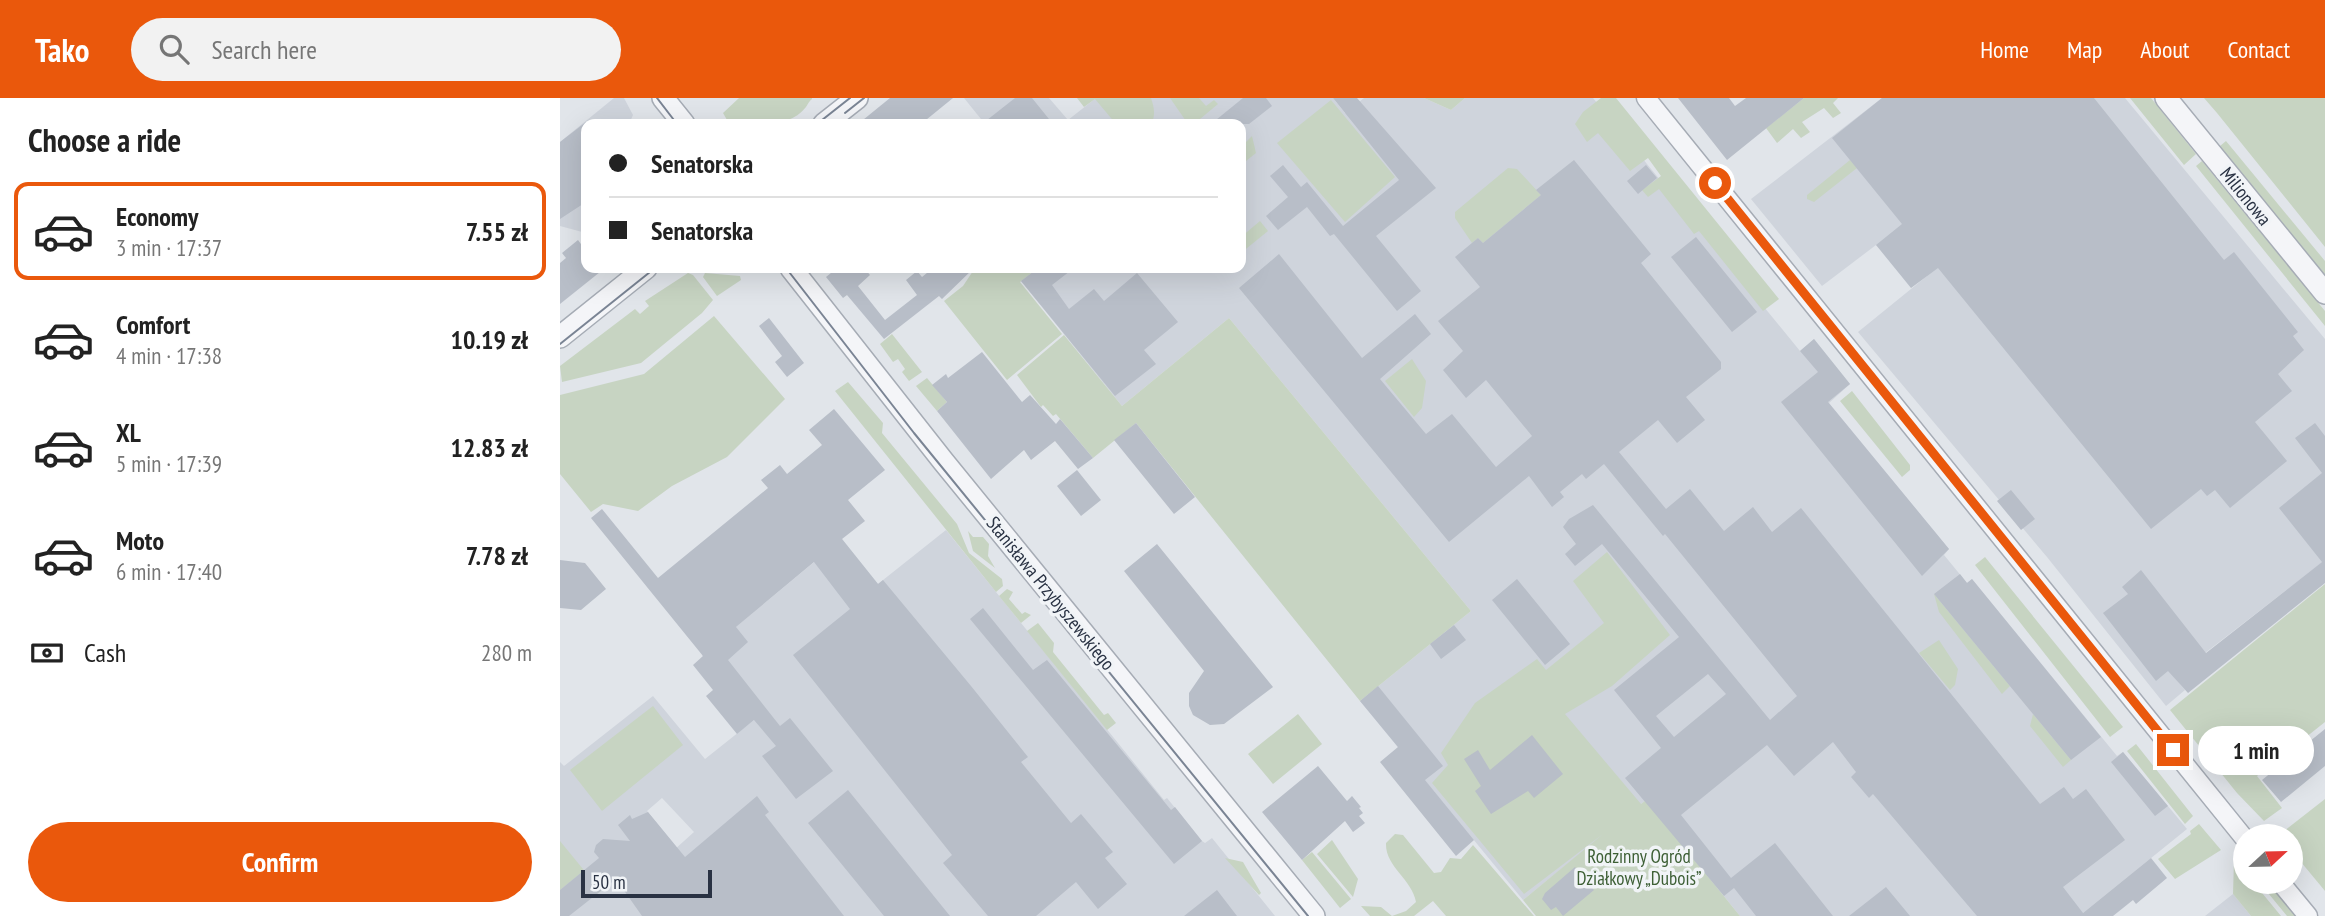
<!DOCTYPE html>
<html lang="en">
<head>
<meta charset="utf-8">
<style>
	:root { --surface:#fff; --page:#f2f2f2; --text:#222; --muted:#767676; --line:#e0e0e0; --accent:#ea580c }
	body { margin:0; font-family:"PT Sans Narrow",sans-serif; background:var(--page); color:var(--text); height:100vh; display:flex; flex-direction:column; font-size:26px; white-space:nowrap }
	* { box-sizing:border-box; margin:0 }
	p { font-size:23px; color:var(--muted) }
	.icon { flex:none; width:38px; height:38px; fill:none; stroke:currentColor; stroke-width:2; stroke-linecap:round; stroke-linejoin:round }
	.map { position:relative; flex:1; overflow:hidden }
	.sheet { display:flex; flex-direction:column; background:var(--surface); width:560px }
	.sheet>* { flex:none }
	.guide { position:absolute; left:21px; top:21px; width:665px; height:154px; border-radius:14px; box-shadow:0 7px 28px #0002; display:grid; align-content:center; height:154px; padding:0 28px; background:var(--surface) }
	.needle { width:46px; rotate:68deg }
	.tools { position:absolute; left:1673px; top:726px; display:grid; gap:14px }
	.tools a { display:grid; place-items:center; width:70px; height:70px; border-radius:50%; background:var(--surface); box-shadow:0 7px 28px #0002; font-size:35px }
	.scale { position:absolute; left:21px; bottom:18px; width:131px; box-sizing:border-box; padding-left:7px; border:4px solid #293243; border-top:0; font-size:19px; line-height:24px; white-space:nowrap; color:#293243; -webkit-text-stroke:5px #f1f4f7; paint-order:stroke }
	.end { position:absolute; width:32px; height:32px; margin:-16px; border:9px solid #ea580c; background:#fff; box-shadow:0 0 0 4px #fff }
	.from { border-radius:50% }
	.bubble { position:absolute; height:49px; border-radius:24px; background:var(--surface); box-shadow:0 7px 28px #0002; font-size:23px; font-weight:600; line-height:49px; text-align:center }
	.guide b { display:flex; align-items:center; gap:24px; height:66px; font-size:26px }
	.guide b+b { border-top:2px solid var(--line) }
	.guide i { width:18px; height:18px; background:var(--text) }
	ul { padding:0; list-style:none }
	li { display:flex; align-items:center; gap:21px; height:98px; margin:0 14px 10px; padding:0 14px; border:4px solid transparent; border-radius:14px }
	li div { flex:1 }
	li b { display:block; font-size:26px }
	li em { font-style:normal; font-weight:600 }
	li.selected { border-color:var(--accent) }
	li>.icon { width:63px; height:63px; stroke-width:1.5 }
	h2 { padding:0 28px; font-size:32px; line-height:84px }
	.pay { display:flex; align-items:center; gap:18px; height:77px; padding:0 28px; font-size:26px }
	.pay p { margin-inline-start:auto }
	.primary-button { display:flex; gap:14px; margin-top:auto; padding:14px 28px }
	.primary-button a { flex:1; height:80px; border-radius:42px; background:var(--accent); color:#fff; font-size:28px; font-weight:600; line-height:80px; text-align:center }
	header { display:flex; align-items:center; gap:42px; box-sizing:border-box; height:98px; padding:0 35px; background:var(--accent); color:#fff }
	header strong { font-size:33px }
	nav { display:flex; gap:38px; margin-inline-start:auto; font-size:24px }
	.search { width:490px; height:63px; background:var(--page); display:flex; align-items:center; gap:18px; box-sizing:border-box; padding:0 24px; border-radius:38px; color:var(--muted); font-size:26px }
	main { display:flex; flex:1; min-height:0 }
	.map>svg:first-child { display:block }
	.built { fill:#cfd4dc; fill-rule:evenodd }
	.green { fill:#c7d4c2 }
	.building { fill:#b8bec8; fill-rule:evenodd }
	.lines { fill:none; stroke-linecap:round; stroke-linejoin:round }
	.minor-casing { stroke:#a6acb5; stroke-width:21 }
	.tertiary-casing { stroke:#a6acb5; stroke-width:24 }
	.minor { stroke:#f4f5f8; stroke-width:18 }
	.tertiary { stroke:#f4f5f8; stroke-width:21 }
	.tram { stroke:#7a8494; stroke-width:2 }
	.route { stroke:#ea580c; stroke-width:9 }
	.labels { text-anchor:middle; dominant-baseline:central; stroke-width:7; stroke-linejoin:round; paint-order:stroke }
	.street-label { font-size:19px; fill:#293243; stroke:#f1f4f7 }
	.park-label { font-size:19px; fill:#3d5f35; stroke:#f1f4f7 }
</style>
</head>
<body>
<header>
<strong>Tako</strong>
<div class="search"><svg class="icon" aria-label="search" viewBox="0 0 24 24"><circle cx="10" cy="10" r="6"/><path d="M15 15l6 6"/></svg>Search here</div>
<nav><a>Home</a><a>Map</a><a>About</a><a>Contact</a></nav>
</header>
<main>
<section class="sheet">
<h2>Choose a ride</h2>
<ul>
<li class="selected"><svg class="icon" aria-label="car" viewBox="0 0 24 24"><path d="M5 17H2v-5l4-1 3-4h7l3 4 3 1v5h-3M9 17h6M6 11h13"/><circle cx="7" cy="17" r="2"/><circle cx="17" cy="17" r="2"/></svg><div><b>Economy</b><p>3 min · 17:37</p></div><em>7.55 zł</em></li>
<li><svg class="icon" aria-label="car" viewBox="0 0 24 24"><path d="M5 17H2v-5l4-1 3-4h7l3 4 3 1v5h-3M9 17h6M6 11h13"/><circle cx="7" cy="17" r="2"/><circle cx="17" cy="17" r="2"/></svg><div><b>Comfort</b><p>4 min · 17:38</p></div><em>10.19 zł</em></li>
<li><svg class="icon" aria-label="car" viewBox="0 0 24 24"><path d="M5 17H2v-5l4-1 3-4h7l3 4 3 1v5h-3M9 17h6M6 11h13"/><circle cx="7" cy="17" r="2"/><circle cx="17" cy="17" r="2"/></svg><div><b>XL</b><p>5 min · 17:39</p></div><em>12.83 zł</em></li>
<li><svg class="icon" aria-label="car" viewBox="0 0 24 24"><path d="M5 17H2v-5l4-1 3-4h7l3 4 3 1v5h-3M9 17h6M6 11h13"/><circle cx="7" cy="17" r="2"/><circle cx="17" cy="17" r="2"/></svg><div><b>Moto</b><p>6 min · 17:40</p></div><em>7.78 zł</em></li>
</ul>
<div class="pay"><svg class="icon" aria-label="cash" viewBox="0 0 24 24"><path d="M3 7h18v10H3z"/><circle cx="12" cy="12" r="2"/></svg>Cash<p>280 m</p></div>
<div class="primary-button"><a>Confirm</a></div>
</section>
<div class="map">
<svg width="1765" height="818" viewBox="0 0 1765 818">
	<rect width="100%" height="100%" fill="#e1e5ea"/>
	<path class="built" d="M 54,0 L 64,0 L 73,17 L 69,26 L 26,26 L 26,135 L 0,128 L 0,44 Z
		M 404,0 L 489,0 L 508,22 L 536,0 L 773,0 L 785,15 L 804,0 L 864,0 L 891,12 L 905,0 L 1033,0 L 1240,253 L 1254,241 L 1290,286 L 1269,305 L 1389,451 L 1384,457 L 1407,485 L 1412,481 L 1557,658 L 1563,654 L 1627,731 L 1523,815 L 1525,818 L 1180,818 L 1086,702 L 963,802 L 800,603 L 911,513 L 669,220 L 562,308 L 461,183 L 478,170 L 681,170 L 681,26 L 425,26 Z
		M 1322,0 L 1565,0 L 1765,241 L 1765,462 L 1614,579 L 1625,592 L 1606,608 L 1487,459 L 1298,234 L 1367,178 L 1316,147 L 1262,188 L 1191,101 Z
		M 386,432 L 604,702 L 607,700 L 642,743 L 645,745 L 652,740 L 715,818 L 0,818 L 0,664 L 4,668 L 93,598 L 145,661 L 194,622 L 142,557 L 282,441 L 318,486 ZM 102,700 L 134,734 L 83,780 L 113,745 L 87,713 Z
		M 1673,796 L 1691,818 L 1645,818 Z"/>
	<path class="green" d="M 179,0 L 252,0 L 252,1 C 249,3 248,6 246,9 C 227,33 193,25 167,22 L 163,15 Z
		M 517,0 L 591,0 C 594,9 596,17 591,26 L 556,26 L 535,1 L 524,9 Z
		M 610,0 L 639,0 L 646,8 L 654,2 L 658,6 L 634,26 L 628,26 Z
		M 864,0 L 905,0 L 891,12 Z
		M 1041,0 L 1056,0 L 1219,201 L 1203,213 L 1139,133 L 1134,136 L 1099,91 L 1088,99 L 1082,92 L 1101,78 L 1088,60 L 1070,73 L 1038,35 L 1027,44 L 1015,26 L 1023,14 Z
		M 1244,0 L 1278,0 L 1273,5 L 1281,15 L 1273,20 L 1264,10 L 1242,24 L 1250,34 L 1241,40 L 1233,31 L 1217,45 L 1206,30 Z
		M 1570,0 L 1591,0 L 1636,56 L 1624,67 Z
		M 1644,0 L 1765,0 L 1765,149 L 1657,15 Z
		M 771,2 L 835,79 L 785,124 L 717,45 Z
		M 692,38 L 696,55 L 681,67 L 681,49 Z
		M 1666,43 L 1765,163 L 1765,178 L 1660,48 Z
		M 1290,62 L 1297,70 L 1254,104 L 1247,101 L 1247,97 Z
		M 1642,63 L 1765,213 L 1765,228 L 1636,68 Z
		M 948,70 L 957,71 L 981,97 L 923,145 L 918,140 L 912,145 L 895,120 L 895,114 Z
		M 700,123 L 708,133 L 681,155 L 681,139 Z
		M 415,170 L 478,170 L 460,184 L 502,236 L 447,282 L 384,203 L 403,188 Z
		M 128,175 L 133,177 L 153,202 L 142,215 L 81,265 L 2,284 L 0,268 L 75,211 L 80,216 L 89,208 L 85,203 Z
		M 145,175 L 180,178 L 181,182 L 157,198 L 143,179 Z
		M 154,218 L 225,301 L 167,359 L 112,388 L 78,413 L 43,406 L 31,414 L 0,376 L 0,297 L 84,276 Z
		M 669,220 L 911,513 L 800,603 L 576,325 L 533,360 L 496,316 L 493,318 L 483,307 L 481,309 L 457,277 L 504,237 L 562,308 Z
		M 332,236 L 362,274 L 349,283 L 342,274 L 345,271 L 338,261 L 333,264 L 320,246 Z
		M 852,261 L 866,283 L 862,310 L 854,319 L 825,283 Z
		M 367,280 L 387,304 L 377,313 L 356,288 Z
		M 288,284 L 323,325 L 322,335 L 397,426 L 409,455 L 442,481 L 443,488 L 436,494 L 275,293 Z
		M 1292,293 L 1350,367 L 1350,372 L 1342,379 L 1280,303 Z
		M 408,433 L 413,439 L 423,439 L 429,446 L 428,458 L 435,470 L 413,453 Z
		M 1047,454 L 1110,537 L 1052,588 L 1005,616 L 1081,706 L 1086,702 L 1180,818 L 976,818 L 963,802 L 1043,736 L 964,796 L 872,685 L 888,667 L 881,655 L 915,605 L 977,561 L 986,572 L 1044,525 L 1013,483 Z
		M 1425,459 L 1563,629 L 1550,639 L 1415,467 Z
		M 1765,486 L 1765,624 L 1697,678 L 1722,710 L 1704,723 L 1677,695 L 1610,612 Z
		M 447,491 L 453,494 L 449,501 L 462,516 L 465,514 L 471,517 L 461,525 L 439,498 Z
		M 1374,496 L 1450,588 L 1442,596 L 1379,514 Z
		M 478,525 L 494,545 L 493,554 L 544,617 L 548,615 L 556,625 L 547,632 L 467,533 Z
		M 1379,542 L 1398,571 L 1395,587 L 1390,592 L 1359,555 Z
		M 93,608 L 123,647 L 42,713 L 10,672 Z
		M 738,616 L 762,646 L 713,686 L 688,656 Z
		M 1473,616 L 1511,662 L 1503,669 L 1470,628 Z
		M 1576,646 L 1633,718 L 1625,726 L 1567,653 Z
		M 1765,701 L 1765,793 L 1731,752 L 1731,738 L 1719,737 Z
		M 1639,726 L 1661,752 L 1615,781 L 1598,761 L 1631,736 L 1630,733 Z
		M 835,736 L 843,737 L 874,775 L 881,774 L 890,760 L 901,761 L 913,747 L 974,818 L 886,818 L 873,803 L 854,818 L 810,818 L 801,808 L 821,809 L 832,818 L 846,813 L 856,804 C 852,781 825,769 826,745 Z
		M 772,742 L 798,781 L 793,799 L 757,756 Z
		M 0,743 L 41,793 L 37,796 L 21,775 L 0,792 Z
		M 752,754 L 791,801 L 780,810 L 742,762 Z
		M 665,760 L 683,764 L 701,795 L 699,797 Z
		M 1674,762 L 1685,775 L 1685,784 L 1693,784 L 1721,818 L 1691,818 L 1673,796 Z
		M 1699,784 L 1710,784 L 1738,818 L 1727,818 Z"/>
	<path class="building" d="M 330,0 L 393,0 L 361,26 L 298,26 Z
		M 455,0 L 472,0 L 493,26 L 422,26 Z
		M 683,0 L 706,0 L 712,8 L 689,26 L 651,26 Z
		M 773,0 L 797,0 L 876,90 L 816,138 L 861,193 L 837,213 L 774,136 L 770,138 L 747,109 L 718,132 L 706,118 L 728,99 L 710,78 L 723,67 L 741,89 L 747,84 L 783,128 L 839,82 Z
		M 1118,0 L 1169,0 L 1175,8 L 1186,0 L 1244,0 L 1167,62 Z
		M 1322,0 L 1534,0 L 1664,162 L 1674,154 L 1738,234 L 1733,238 L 1744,252 L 1718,276 L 1732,293 L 1695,324 L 1727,363 L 1670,410 L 1655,392 L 1647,398 L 1641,391 L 1591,431 L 1378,170 L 1351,190 L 1316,147 L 1342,126 L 1272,40 Z
		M 26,24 L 26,104 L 0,121 L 0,44 Z
		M 1014,62 L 1091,156 L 1081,165 L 1161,264 L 1161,271 L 1126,299 L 1145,322 L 1117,345 L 1098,322 L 1059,354 L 1106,411 L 1130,391 L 1164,433 L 1193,409 L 1212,434 L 1241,410 L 1480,706 L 1504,689 L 1513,701 L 1526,691 L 1565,742 L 1503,789 L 1523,815 L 1591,760 L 1607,780 L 1576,806 L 1573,802 L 1553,818 L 1417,818 L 1313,696 L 1309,700 L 1291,679 L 1296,674 L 1273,644 L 1234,678 L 1207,647 L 1121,717 L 1171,780 L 1215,745 L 1273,818 L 1196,818 L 1174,790 L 1164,798 L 1065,680 L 1101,650 L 1054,592 L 1119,539 L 1042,446 L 1015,468 L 1005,456 L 1016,446 L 1003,429 L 1009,421 L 1033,407 L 1210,622 L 1237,598 L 1105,436 L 1103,438 L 1044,366 L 1026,381 L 1022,376 L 1000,394 L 1004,399 L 992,409 L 969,378 L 889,444 L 679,190 L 719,156 L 802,260 L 855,216 L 871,236 L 820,281 L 866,336 L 892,316 L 936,369 L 972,338 L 926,282 L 906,300 L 883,272 L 903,253 L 878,223 L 920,189 L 895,159 L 918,140 L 923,145 L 981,97 L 976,92 ZM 1148,576 L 1166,596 L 1114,639 L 1096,618 Z
		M 1086,67 L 1097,80 L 1078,96 L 1067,83 Z
		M 1136,139 L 1197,214 L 1172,234 L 1111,159 Z
		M 18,142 L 26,153 L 26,170 L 45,170 L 0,206 L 0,165 L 6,160 L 2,155 Z
		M 277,170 L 304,170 L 310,177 L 298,188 L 325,222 L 357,197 L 346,182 L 357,173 L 362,179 L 373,170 L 414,170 L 382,201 L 379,198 L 324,241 L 287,197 L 283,200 L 266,179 Z
		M 478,170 L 514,170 L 492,187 L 509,211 L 534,191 L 544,203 L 577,175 L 618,224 L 584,252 L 596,266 L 555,298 L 461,183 Z
		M 209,220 L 244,265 L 227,279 L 215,264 L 222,258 L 199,228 Z
		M 1254,241 L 1290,286 L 1268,304 L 1389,451 L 1362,478 L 1221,304 L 1258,274 L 1240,253 Z
		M 422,254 L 462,304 L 470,297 L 496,326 L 500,321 L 533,360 L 518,371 L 495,343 L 471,362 L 464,352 L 431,381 L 377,313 L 387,304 L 372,287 L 386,276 L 388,280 Z
		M 274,311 L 325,372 L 288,402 L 305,423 L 282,441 L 318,486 L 323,482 L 411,588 L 468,659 L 461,664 L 511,725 L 521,716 L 553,754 L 545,760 L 567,786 L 538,811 L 516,784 L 476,818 L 428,818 L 383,765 L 392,757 L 233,557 L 290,511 L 254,464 L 176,529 L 188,544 L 168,562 L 220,628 L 230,620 L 273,673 L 236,701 L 202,658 L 216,648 L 194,622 L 177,636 L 146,598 L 153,592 L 133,567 L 143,558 L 31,420 L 42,411 L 98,480 L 208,390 L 201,382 L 220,367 L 227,376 L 262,347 L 249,332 Z
		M 576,325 L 635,399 L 614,416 L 554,342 Z
		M 1755,325 L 1765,338 L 1765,485 L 1628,595 L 1608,573 L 1596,583 L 1543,515 L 1568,496 L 1562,489 L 1581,472 L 1646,555 L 1762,464 L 1719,410 L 1762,375 L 1735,340 Z
		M 517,372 L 541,402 L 521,418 L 497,388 Z
		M 1451,392 L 1475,421 L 1461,432 L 1437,403 Z
		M 597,446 L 713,589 L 664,626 L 650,627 L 633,617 L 629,608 L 629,595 L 644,573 L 564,473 Z
		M 0,462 L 25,465 L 46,491 L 21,512 L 0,510 Z
		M 1400,476 L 1407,485 L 1412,481 L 1541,639 L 1511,662 L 1374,496 Z
		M 957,481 L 1010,546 L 985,567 L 932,502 Z
		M 423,510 L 473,572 L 487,562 L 611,712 L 615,709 L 642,743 L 614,766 L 410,521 Z
		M 894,527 L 906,542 L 881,561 L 870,546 Z
		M 818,588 L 883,668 L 865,682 L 914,742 L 896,758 L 820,664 L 838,649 L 800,603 Z
		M 1765,631 L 1765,668 L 1721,704 L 1702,682 Z
		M 972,637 L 1003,676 L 974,700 L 968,693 L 931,716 L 915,693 L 921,688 L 904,661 L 918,652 L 930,672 Z
		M 1563,654 L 1608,708 L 1595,718 L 1551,664 Z
		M 758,668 L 787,703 L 792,698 L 801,709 L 799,710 L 803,715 L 799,718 L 805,725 L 793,734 L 785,723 L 742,762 L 702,714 Z
		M 288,692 L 390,818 L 324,818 L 248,725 Z
		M 197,698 L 209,714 L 205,717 L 284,818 L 82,818 L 56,781 L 9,818 L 0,818 L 0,792 L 39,760 L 34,754 L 36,747 L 43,741 L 70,743 L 58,727 L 70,717 L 72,721 L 88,714 L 125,759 Z
		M 1015,769 L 1034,792 L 1003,818 L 996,809 L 991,812 L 982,801 L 985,795 Z
		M 1326,789 L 1350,818 L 1289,818 Z
		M 657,792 L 677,818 L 624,818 Z"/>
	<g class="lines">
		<g class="minor-casing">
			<path id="minor" d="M 1086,0 L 1685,741
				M 1720,784 L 1748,818"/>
		</g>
		<g class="tertiary-casing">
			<path id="tertiary" d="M 103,0 L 124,26
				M 1606,0 L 1765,195
				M 264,26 L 297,0
				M 231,170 L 383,363 L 754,818
				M 0,239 L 86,170"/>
		</g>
		<use href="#minor" class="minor"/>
		<use href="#tertiary" class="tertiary"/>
		<path class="tram" d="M 97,0 L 117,26
			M 285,15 L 304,0
			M 257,26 L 290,0
			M 226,170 L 354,335 L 748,818
			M 0,246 L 95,170"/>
	</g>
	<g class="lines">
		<path class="route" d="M 1155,85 L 1613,652"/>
	</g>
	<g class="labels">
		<g class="street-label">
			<text transform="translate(1686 98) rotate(51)">Milionowa</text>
			<text transform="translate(491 495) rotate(51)">Stanisława Przybyszewskiego</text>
		</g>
		<g class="park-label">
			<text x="1079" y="758">Rodzinny Ogród<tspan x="1079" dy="22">Działkowy „Dubois”</tspan></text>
		</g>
	</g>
</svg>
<div class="tools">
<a><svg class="needle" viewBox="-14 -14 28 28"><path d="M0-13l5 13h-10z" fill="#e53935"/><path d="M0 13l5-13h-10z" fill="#767676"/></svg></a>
</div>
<div class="scale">50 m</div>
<i class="end from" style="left:1155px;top:85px"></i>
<i class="end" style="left:1613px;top:652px"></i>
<div class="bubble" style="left:1638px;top:628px;width:116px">1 min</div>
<div class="guide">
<b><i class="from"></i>Senatorska</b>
<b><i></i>Senatorska</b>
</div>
</div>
</main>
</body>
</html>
